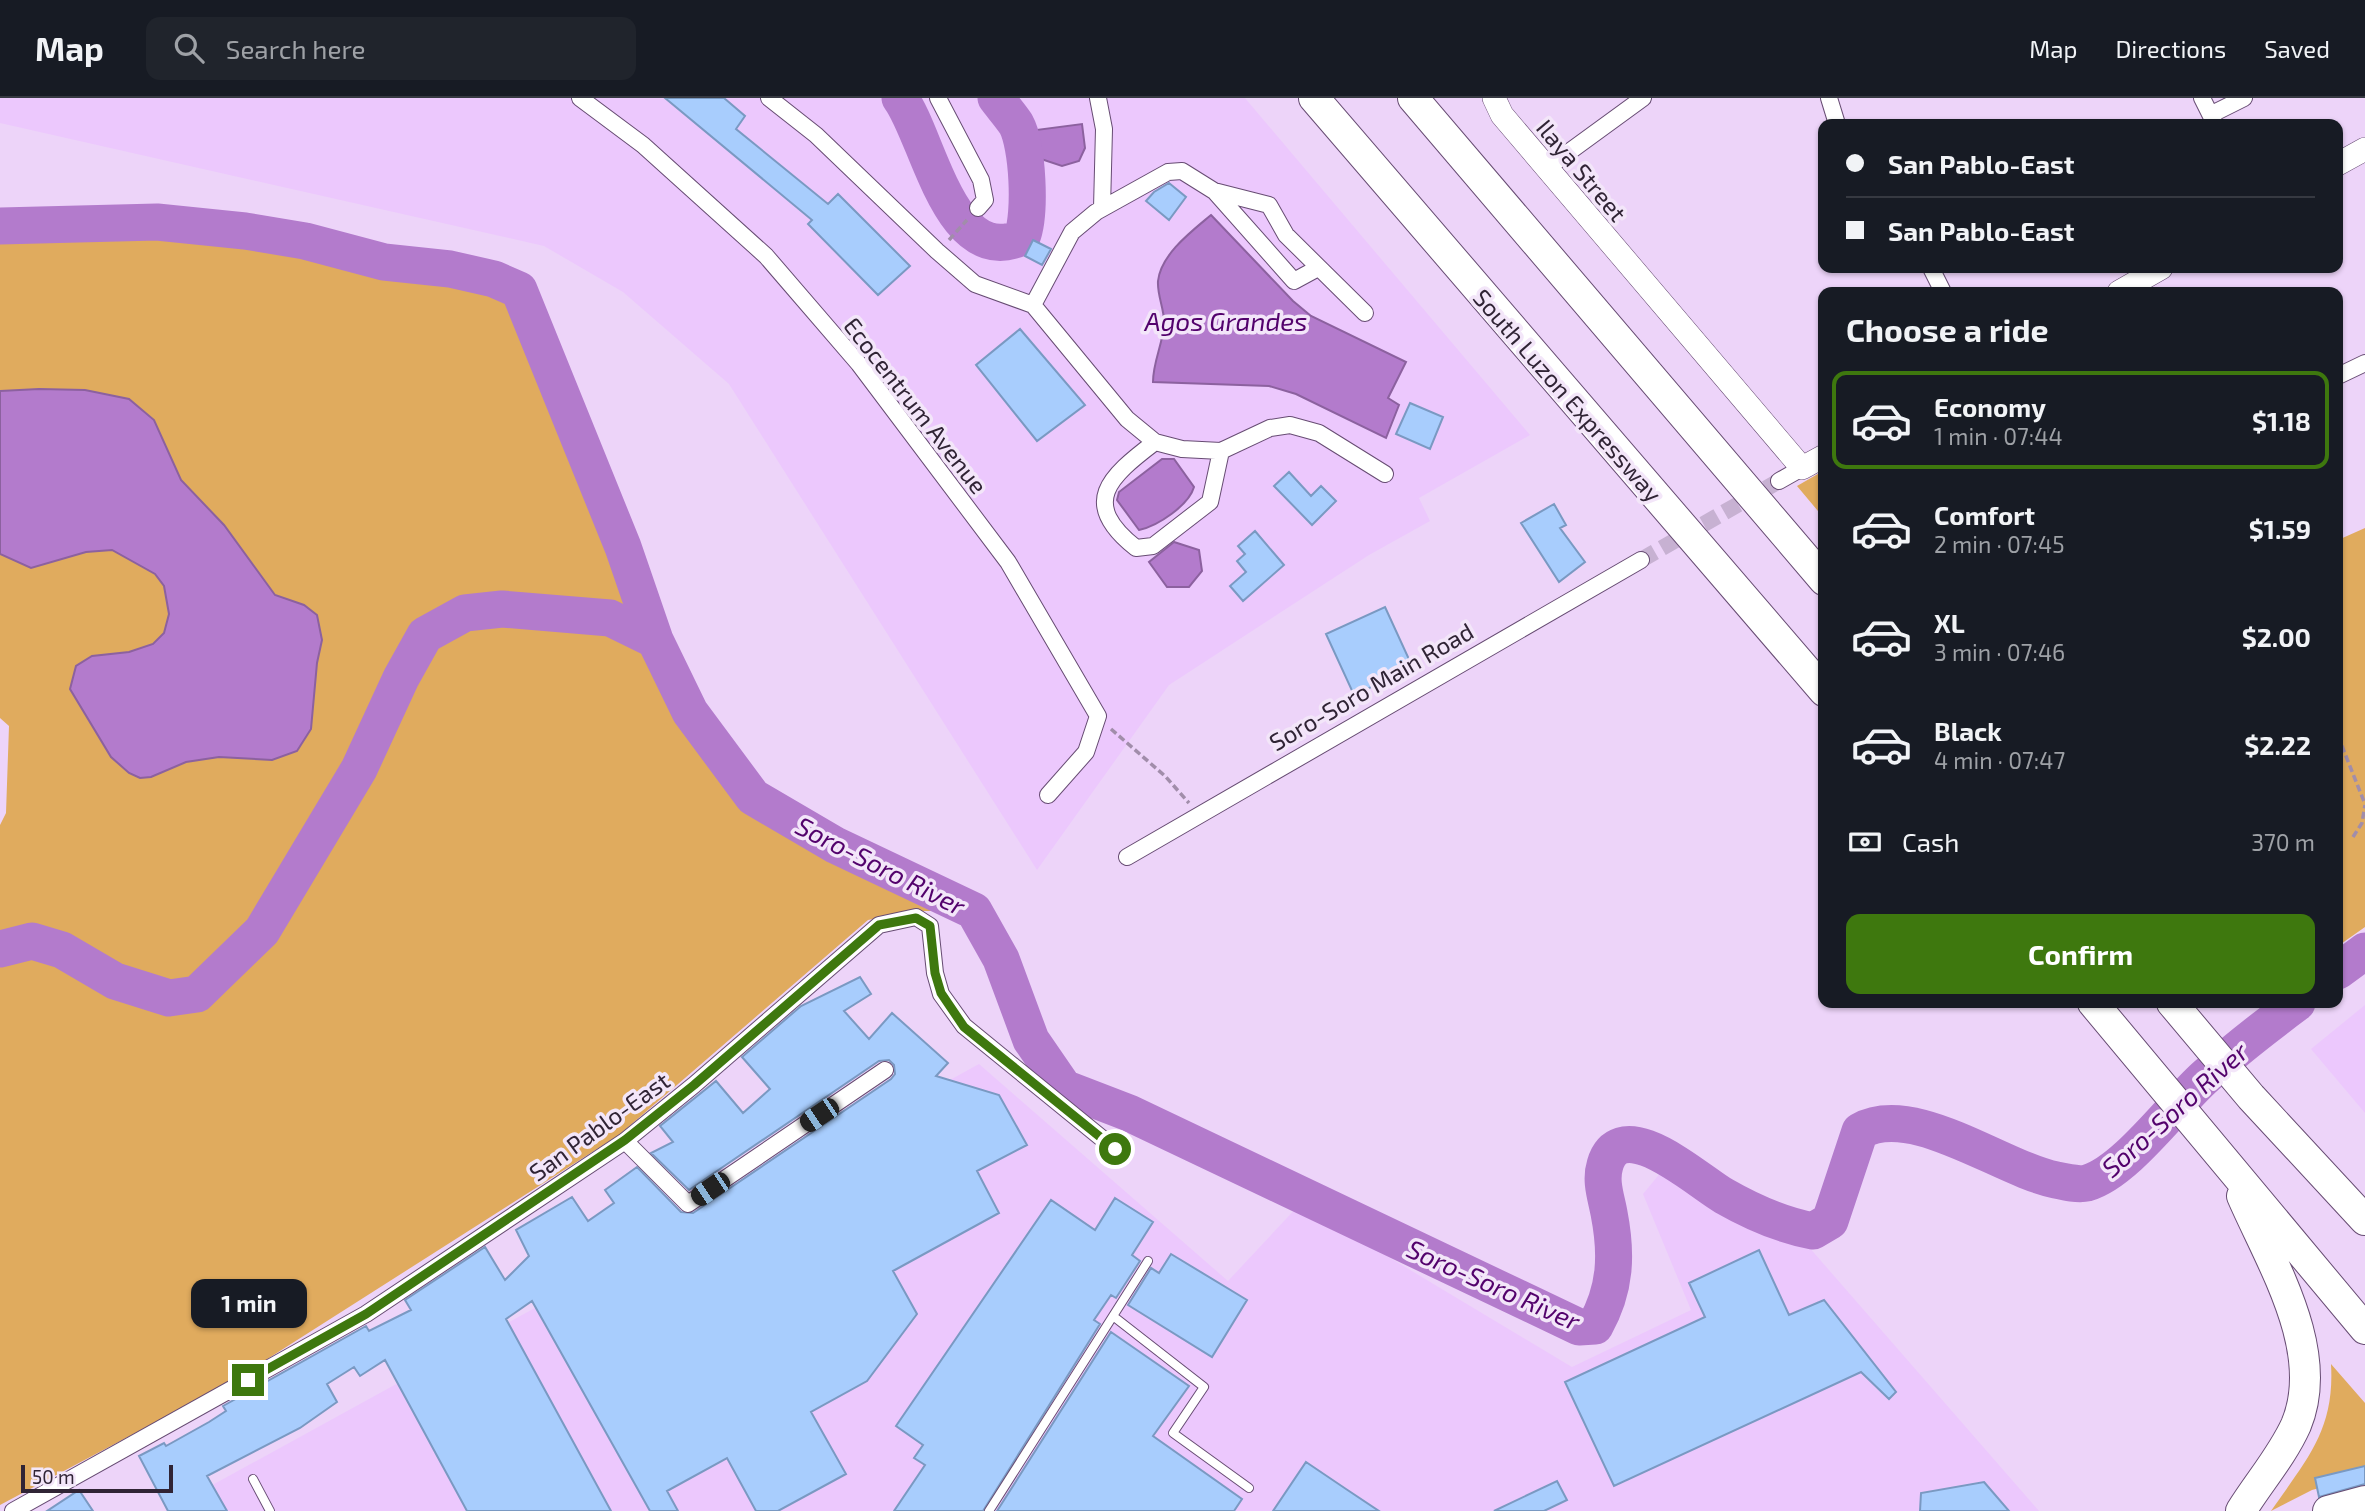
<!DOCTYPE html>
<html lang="en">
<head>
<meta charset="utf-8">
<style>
	:root { --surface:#171b24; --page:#20242c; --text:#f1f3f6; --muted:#9ea1a6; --line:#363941; --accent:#3e780e }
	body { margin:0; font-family:"Exo 2",sans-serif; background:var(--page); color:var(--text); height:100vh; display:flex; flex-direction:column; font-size:26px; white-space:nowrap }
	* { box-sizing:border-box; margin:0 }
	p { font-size:23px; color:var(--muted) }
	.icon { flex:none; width:38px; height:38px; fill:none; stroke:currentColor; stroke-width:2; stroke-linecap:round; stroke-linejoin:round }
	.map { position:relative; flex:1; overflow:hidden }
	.drawer { position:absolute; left:1818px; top:189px; width:525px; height:721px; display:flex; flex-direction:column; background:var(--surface); border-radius:14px; box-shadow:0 2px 5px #0004 }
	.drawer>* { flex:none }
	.hud { position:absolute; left:1818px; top:21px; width:525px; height:154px; border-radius:14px; box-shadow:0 2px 5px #0004; display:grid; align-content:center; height:154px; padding:0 28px; background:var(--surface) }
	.scale { position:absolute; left:21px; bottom:18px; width:152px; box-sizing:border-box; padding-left:7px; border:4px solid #302435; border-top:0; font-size:19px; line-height:24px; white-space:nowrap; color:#302435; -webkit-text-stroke:5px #f3e6f9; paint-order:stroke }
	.end { position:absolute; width:32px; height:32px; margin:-16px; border:9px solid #3e780e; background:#fff; box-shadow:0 0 0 4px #fff }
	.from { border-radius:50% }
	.bubble { position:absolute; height:49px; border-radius:14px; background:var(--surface); box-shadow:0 2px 5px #0004; font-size:23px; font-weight:700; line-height:49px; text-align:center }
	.car { position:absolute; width:21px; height:42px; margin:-21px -10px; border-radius:9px; box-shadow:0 0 5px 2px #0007; background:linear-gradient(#222 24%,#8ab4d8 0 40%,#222 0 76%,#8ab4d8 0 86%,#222 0) }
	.hud b { display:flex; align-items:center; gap:24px; height:66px; font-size:26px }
	.hud b+b { border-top:2px solid var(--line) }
	.hud i { width:18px; height:18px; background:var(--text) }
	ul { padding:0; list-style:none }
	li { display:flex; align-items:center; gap:21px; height:98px; margin:0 14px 10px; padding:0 14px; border:4px solid transparent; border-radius:14px }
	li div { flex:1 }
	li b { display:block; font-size:26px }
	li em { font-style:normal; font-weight:700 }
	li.on { border-color:var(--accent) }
	li>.icon { width:63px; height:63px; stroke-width:1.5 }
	h2 { padding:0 28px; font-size:32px; line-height:84px }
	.pay { display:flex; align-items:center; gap:18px; height:77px; padding:0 28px; font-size:26px }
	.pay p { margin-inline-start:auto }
	.button { display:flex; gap:14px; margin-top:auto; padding:14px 28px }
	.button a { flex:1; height:80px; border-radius:14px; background:var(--accent); color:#fff; font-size:28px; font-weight:700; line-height:80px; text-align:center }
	header { display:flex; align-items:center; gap:42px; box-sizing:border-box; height:98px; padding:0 35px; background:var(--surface); border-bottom:2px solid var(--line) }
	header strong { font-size:33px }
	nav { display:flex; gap:38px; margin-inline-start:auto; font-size:24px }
	.search { width:490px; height:63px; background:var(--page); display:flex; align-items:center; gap:18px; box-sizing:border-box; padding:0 24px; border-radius:14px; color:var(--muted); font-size:26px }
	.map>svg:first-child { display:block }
	.built { fill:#ecc8fd }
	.grass { fill:#e0ab5e }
	.water { fill:#b37bcc; stroke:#8c619f; stroke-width:2 }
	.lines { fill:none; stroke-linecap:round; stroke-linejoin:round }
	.river { stroke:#b37bcc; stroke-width:37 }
	.building { fill:#a8cdfd; stroke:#7a99c2; stroke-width:2 }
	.street-tunnel { stroke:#c7b1d2; stroke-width:16; stroke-dasharray:16 8; stroke-linecap:butt }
	.lane-casing { stroke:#674c73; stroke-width:10 }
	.street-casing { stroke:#674c73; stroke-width:18 }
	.secondary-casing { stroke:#674c73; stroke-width:24 }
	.highway-casing { stroke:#674c73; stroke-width:32 }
	.path { stroke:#a18daa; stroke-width:3.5; stroke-dasharray:7 3.5; stroke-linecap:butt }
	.lane { stroke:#fff; stroke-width:8 }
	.street { stroke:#fff; stroke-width:16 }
	.secondary { stroke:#fff; stroke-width:23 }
	.highway { stroke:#fff; stroke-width:30 }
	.route { stroke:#3e780e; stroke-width:9 }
	.labels { text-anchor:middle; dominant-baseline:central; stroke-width:7; stroke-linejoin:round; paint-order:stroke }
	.street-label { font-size:24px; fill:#302435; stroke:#f3e6f9 }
	.water-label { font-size:26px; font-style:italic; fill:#53026c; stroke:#f3e6f9 }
</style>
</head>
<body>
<header>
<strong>Map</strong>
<div class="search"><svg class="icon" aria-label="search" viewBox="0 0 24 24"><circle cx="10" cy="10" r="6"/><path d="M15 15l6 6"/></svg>Search here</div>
<nav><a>Map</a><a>Directions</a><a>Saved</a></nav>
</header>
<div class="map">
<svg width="2365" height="1413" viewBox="0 0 2365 1413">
	<rect width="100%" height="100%" fill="#edd4f9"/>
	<path class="built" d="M 0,0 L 1245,0 L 1530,337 L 1419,400 L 1430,423 L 1369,457 L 1169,587 L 1037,772 L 729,286 L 623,194 L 544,148 L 0,25 Z
		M 2365,907 L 2365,1015 L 2311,951 Z
		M 979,966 L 1228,1183 L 1300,1106 L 1572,1269 L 1691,1212 L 1643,1096 L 1662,1073 L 1808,1148 L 2039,1413 L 165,1413 Z"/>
	<path class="grass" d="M 157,124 L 285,139 L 384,164 L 450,171 L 494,181 L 519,192 L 623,449 L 655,542 L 690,614 L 753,699 L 835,747 L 974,813 L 913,813 L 868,822 L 619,1037 L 233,1283 L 0,1407 L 0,727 L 6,715 L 9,628 L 0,620 L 0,128 Z
		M 1823,373 L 1823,419 L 1797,388 Z
		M 2365,430 L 2365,829 L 2338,848 L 2338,442 Z
		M 2331,1266 L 2365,1305 L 2365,1378 L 2312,1392 L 2271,1413 C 2306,1362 2335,1333 2331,1266 Z"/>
	<path class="water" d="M 1082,26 L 1085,50 L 1079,63 L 1062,68 L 1041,61 L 1036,32 Z
		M 1211,117 L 1293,203 L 1311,218 L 1406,264 L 1388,300 L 1399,307 L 1386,340 L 1296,296 L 1269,288 L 1153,284 C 1153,263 1163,246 1164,226 C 1165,212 1157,198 1158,183 C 1161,156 1192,133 1211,117 Z
		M 39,291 L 85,292 L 129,301 L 154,322 L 181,382 L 224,427 L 275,497 L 304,507 L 317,517 L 322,542 L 317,565 L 311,631 L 297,653 L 272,662 L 219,659 L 186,664 L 151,679 L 140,680 L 129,675 L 111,659 L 70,591 L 76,568 L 92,558 L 129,554 L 153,546 L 164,535 L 169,516 L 164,488 L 155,476 L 112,452 L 86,454 L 31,470 L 0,456 L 0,293 Z
		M 1162,361 L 1174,361 L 1194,389 C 1189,407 1158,428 1139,432 L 1117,402 L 1119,394 Z
		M 1174,444 L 1199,452 L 1202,473 L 1189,489 L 1167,489 L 1149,464 Z"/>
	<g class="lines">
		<path class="river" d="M 900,0 C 928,37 950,173 1022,139 C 1031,116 1028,48 1016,26 C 1010,17 1002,8 996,0
			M 0,128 L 157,124 L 245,133 L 305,143 L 384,164 L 450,171 L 494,181 L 519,192 L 623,449 L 655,542 L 690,614 L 753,699 L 835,747 L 974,813 L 1001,861 L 1031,942 L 1064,990 L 1129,1015 L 1579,1229 L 1595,1228 C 1616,1191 1617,1156 1609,1115 C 1606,1099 1600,1083 1605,1067 C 1621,1012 1699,1084 1724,1098 C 1752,1114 1781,1127 1813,1133 L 1830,1123 L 1860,1033 C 1913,1003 2001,1071 2056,1082 C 2065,1084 2078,1087 2087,1085 C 2126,1074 2175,1005 2206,978 C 2235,952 2266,928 2297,905
			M 0,851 L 32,843 L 62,852 L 115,883 L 169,900 L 197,896 L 262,833 L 359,671 L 401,580 L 425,537 L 465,515 L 502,511 L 610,520 L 655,542
			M 2338,873 L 2365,853"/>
	</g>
	<path class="building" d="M 665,0 L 724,0 L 745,18 L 736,31 L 828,106 L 838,96 L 910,168 L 878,197 L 808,126 L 812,122 Z
		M 1169,85 L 1186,99 L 1169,122 L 1146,103 L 1154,94 Z
		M 1033,142 L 1051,151 L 1042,167 L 1025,158 Z
		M 1020,231 L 1085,307 L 1037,343 L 976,267 Z
		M 1410,305 L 1443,319 L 1430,351 L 1396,336 Z
		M 1289,374 L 1311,398 L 1321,388 L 1336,403 L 1312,427 L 1274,388 Z
		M 1554,406 L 1566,427 L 1560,430 L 1585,464 L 1559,484 L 1521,425 Z
		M 1255,433 L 1284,467 L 1243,503 L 1230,488 L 1246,474 L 1237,463 L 1245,456 L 1238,448 Z
		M 1385,509 L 1413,570 L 1354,597 L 1326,536 Z
		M 860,879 L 871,896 L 844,913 L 869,941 L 892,915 L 948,965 L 936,978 L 999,997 L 1027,1047 L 977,1073 L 999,1115 L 893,1173 L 917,1216 L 867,1283 L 811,1314 L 846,1376 L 778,1413 L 756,1413 L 727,1360 L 667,1393 L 678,1413 L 650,1413 L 532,1203 L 506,1221 L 611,1413 L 467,1413 L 385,1262 L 360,1278 L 354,1269 L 327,1286 L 337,1304 L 300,1330 L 207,1378 L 227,1413 L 168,1413 L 139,1358 L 164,1345 L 166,1348 L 209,1324 L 226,1313 L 223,1308 L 366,1228 L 369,1233 L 411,1212 L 405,1202 L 485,1149 L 505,1182 L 529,1158 L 516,1132 L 572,1099 L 588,1123 L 614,1105 L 605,1092 L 637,1069 L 681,1114 L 693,1115 L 891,981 L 895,976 L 894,967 L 889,962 L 879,963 L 689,1092 L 651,1055 L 673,1044 L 660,1028 L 716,983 L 743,1015 L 770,991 L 742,959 L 801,908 Z
		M 1115,1100 L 1153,1124 L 1132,1157 L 1140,1163 L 1116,1200 L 1111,1197 L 1094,1222 L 1100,1226 L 983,1413 L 894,1413 L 925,1367 L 914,1360 L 923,1347 L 896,1328 L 1051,1102 L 1095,1132 Z
		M 1759,1152 L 1789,1217 L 1824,1202 L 1896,1294 L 1889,1301 L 1861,1274 L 1614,1388 L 1565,1284 L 1705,1219 L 1689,1185 Z
		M 1171,1156 L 1247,1202 L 1212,1259 L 1128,1207 L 1151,1170 L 1159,1175 Z
		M 1111,1234 L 1189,1288 L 1153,1338 L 1242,1401 L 1234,1413 L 997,1413 Z
		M 1306,1364 L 1346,1391 L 1379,1413 L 1273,1413 Z
		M 2365,1368 L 2365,1386 L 2319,1399 L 2315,1380 Z
		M 1557,1383 L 1567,1402 L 1544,1413 L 1494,1413 Z
		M 1984,1384 L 2009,1413 L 1920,1413 L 1921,1395 Z
		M 79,1392 L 93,1413 L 47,1413 Z"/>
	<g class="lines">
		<path class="street-tunnel" d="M 1641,462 L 1779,383"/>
		<g class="lane-casing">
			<path id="lane" d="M 1113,1218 L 1204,1289 L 1173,1335 L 1249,1390
				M 253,1381 L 270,1413
				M 989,1413 L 1148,1163"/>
		</g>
		<g class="street-casing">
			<path id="street" d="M 580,0 L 643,47 L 766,158 L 859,266 L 1008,464 L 1098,618 L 1086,654 L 1048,697
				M 769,0 L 816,37 L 937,153 L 975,186 L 1033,207 L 1127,321 L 1155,344 L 1182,351 L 1221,353 L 1270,330 L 1290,327 L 1319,335 L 1385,376
				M 938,0 L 981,82 L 985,102 L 978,110
				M 1098,0 L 1104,31 L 1102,110
				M 1829,0 L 1837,26
				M 2202,0 L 2214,24
				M 2212,16 L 2244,0
				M 1547,70 L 1643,0
				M 1216,95 L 1294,183 L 1318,170
				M 1931,170 L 1943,194
				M 1033,207 L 1072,134 L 1096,114 L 1168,74 L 1182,73 L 1214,93 L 1269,107 L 1286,137 L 1365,215
				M 2338,278 L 2365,265
				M 1155,344 C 1109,379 1079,405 1136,450 L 1153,448 L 1210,404 L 1221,353
				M 1779,383 L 1802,370
				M 1127,759 L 1641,462
				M 625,1043 L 688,1106 L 885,972
				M 13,1413 L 366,1216 L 625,1043 L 694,987 L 879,827 L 916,819 L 930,828 L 935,875 L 941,896 L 964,928 L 1115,1051"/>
		</g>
		<g class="secondary-casing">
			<path id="secondary" d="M 1494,0 L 1502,17 L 1802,370 L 1824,358
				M 2338,66 L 2365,51
				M 2119,194 L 2161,170"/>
		</g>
		<g class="highway-casing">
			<path id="highway" d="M 1314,0 L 1824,593
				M 1413,0 L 1824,482
				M 2093,905 L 2365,1231
				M 2172,905 L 2251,999 L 2365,1122
				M 2241,1413 C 2259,1384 2282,1358 2296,1327 C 2327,1253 2271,1165 2242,1098
				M 2328,1413 L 2365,1403"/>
		</g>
		<path class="path" d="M 949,142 L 967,122
			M 1111,631 L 1165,678 L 1189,705
			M 2338,638 L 2365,706
			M 2353,739 L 2362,725 L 2365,707"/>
		<use href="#lane" class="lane"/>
		<use href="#street" class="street"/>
		<use href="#secondary" class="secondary"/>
		<use href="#highway" class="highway"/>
	</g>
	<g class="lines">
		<path class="route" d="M 248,1282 L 366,1216 L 625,1042 L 694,987 L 879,827 L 916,820 L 930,828 L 935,875 L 941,895 L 964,929 L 1115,1051"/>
	</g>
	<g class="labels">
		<g class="street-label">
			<text transform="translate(1582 72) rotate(50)">Ilaya Street</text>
			<text transform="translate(1568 297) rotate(49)">South Luzon Expressway</text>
			<text transform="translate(916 307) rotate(52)">Ecocentrum Avenue</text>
			<text transform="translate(1371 588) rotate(-30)">Soro-Soro Main Road</text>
			<text transform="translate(599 1028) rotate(-36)">San Pablo-East</text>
		</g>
		<g class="water-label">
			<text x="1226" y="222">Agos Grandes</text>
			<text transform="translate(881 767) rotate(27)">Soro-Soro River</text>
			<text transform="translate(2174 1011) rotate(-42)">Soro-Soro River</text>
			<text transform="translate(1494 1186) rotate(24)">Soro-Soro River</text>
		</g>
	</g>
</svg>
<div class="scale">50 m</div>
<i class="end from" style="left:1115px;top:1051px"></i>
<i class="end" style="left:248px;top:1282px"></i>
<div class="bubble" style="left:191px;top:1181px;width:116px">1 min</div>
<i class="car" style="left:819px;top:1017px;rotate:236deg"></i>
<i class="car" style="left:710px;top:1091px;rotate:236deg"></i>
<div class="hud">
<b><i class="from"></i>San Pablo-East</b>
<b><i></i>San Pablo-East</b>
</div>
<section class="drawer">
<h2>Choose a ride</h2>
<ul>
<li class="on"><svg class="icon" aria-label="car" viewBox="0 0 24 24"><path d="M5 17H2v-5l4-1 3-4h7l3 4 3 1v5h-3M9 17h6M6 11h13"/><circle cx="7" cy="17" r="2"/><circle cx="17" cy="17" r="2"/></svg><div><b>Economy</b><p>1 min · 07:44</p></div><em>$1.18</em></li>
<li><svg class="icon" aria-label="car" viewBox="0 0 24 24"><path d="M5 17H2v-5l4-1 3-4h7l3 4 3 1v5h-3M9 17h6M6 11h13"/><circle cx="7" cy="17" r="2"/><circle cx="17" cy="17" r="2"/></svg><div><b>Comfort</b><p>2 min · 07:45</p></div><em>$1.59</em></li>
<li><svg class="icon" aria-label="car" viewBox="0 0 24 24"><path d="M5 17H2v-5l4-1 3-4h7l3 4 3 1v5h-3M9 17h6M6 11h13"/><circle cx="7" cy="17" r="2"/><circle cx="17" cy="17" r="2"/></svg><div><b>XL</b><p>3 min · 07:46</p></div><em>$2.00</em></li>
<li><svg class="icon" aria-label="car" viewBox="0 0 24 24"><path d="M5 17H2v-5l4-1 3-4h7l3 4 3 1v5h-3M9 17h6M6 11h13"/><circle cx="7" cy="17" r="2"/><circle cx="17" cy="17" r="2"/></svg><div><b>Black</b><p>4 min · 07:47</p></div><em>$2.22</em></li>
</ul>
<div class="pay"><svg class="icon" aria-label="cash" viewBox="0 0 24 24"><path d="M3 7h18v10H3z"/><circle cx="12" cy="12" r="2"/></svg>Cash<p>370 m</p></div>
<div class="button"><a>Confirm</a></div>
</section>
</div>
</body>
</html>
